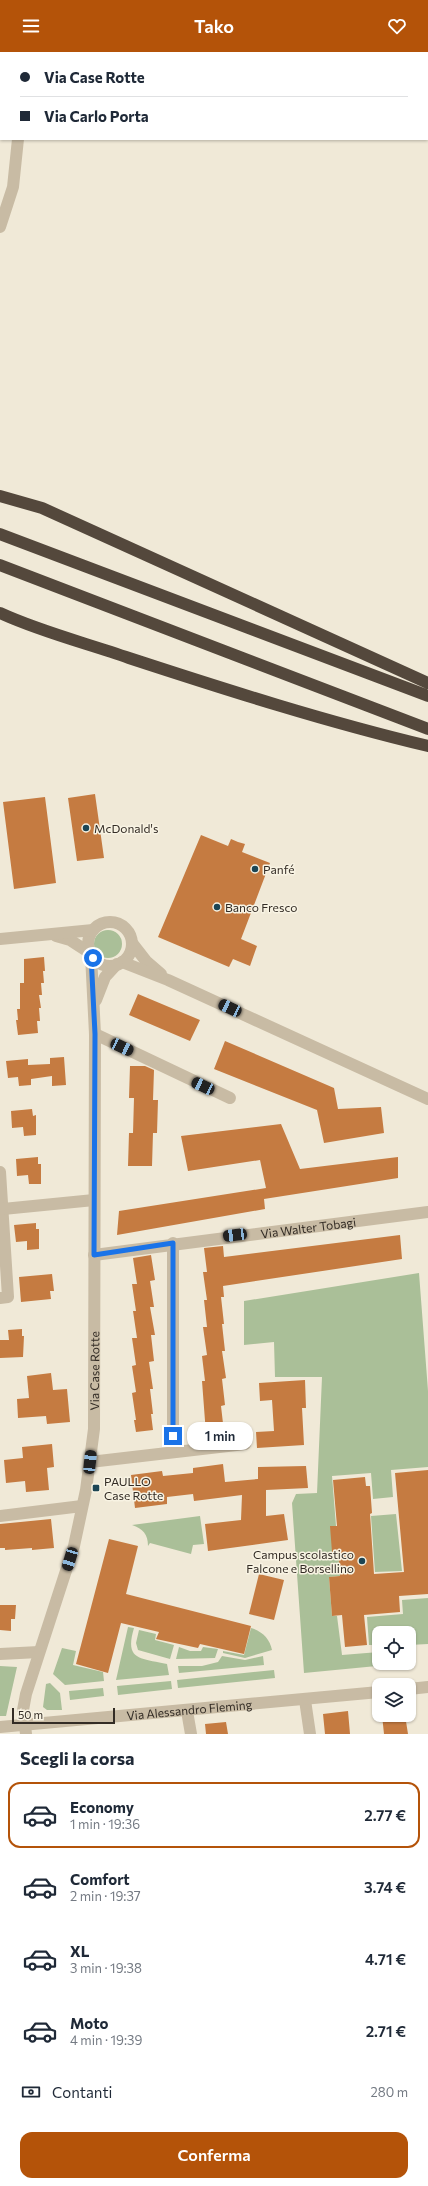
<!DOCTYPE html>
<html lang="it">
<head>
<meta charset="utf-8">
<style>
	:root { --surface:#fff; --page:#f6f6f7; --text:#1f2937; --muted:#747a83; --line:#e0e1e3; --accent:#b45309 }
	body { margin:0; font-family:Commissioner,sans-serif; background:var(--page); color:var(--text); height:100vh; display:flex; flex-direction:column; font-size:15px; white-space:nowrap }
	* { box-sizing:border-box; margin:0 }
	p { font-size:13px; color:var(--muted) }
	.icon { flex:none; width:22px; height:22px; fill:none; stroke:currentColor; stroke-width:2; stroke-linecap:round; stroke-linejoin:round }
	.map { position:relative; height:1682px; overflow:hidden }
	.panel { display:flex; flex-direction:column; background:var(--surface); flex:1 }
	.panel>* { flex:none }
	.hud { position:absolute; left:0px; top:0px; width:428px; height:88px; box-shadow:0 1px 3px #0004; display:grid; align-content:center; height:88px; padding:0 20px; background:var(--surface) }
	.controls { position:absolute; left:372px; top:1574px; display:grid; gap:8px }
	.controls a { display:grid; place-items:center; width:44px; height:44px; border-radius:8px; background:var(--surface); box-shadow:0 1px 3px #0004; font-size:20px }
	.scale { position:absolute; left:12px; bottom:10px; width:103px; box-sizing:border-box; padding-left:4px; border:2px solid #332c25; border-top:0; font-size:11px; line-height:14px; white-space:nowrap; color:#332c25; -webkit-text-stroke:3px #f8f3e3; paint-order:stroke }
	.end { position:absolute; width:18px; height:18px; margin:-9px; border:5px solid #1a73e8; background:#fff; box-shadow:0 0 0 2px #fff }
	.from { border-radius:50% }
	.bubble { position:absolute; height:28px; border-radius:12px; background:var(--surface); box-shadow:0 1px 3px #0004; font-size:13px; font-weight:600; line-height:28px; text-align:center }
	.car { position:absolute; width:12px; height:24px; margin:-12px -6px; border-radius:5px; box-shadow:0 0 3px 1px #0007; background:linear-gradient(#222 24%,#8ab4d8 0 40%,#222 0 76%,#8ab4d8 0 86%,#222 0) }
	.hud b { display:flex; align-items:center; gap:14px; height:38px; font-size:15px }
	.hud b+b { border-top:1px solid var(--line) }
	.hud i { width:10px; height:10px; background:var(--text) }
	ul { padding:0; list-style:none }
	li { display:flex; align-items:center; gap:12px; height:66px; margin:0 8px 6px; padding:0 12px; border:2px solid transparent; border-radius:12px }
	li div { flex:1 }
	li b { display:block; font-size:15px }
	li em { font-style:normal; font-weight:600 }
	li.current { border-color:var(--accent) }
	li>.icon { width:36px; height:36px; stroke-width:1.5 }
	h2 { padding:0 20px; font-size:18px; line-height:48px }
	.pay { display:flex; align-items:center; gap:10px; height:44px; padding:0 20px; font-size:15px }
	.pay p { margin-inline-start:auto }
	.cta { display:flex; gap:8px; margin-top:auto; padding:8px 20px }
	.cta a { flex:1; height:46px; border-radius:12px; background:var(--accent); color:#fff; font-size:16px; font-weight:600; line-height:46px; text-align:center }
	header { display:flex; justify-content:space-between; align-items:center; height:52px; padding:0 20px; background:var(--accent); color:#fff; font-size:18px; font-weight:600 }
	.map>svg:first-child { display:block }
	.green { fill:#aabf98 }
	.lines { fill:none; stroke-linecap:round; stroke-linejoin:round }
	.stream { stroke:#77a0ad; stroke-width:4 }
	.building { fill:#c57b41 }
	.minor { stroke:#c8bba4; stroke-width:12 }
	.highway { stroke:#54483c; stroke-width:12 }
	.route { stroke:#1a73e8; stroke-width:5 }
	.poi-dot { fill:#1c4554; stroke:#f8f3e3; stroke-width:1.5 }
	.labels { text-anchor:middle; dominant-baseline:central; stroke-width:3; stroke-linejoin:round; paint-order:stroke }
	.poi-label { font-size:12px; fill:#332c25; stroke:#f8f3e3; text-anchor:start }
	.street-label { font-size:12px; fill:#332c25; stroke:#f8f3e3 }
</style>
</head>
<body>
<header><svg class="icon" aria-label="menu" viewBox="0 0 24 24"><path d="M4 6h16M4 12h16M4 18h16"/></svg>Tako<svg class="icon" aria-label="heart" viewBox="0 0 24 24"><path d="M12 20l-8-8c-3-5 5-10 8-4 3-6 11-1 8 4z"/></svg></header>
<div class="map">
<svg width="428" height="1682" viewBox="0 0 428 1682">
	<rect width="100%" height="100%" fill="#f0e9d7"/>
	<path class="green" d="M94 892a14 14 0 1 1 28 0a14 14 0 1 1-28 0Z
		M 419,1221 L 428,1339 L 428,1415 L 391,1418 L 393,1445 L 373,1447 L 371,1421 L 332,1424 L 340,1524 L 329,1525 L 332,1564 L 337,1564 L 342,1603 L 379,1600 L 379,1611 L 408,1611 L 304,1621 L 292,1451 L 296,1442 L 317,1441 L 322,1325 L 275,1325 L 274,1290 L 244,1293 L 244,1249 Z
		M 396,1462 L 402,1519 L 375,1520 L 371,1464 Z
		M 200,1464 L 204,1492 L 193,1493 L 191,1502 L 150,1491 L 148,1494 C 148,1482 143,1477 132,1473 Z
		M 428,1546 L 428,1592 L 409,1593 L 409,1581 L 379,1581 L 379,1593 L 369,1593 L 367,1565 L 403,1562 L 402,1548 Z
		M 128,1575 L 134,1576 C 124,1609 141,1606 167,1612 L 169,1623 L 116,1628 Z
		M 251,1576 C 262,1579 270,1587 272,1598 L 245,1606 L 223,1601 L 223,1599 L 244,1603 Z
		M 139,1578 L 156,1582 L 155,1588 L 174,1593 L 170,1607 L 138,1598 L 136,1591 Z
		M 179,1595 L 190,1599 L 201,1599 L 203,1595 L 218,1597 L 215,1606 L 176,1607 Z
		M 62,1596 L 76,1599 L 73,1613 L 103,1620 L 104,1629 L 65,1633 L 53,1622 Z
		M 222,1604 L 245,1608 L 263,1604 L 264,1613 L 179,1621 L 178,1614 L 202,1614 L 218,1610 Z
		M 0,1614 L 17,1615 L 6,1664 L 0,1664 Z
		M 274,1618 L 275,1626 L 178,1636 L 177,1628 Z
		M 171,1629 L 172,1637 L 118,1643 L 117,1634 Z
		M 50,1631 L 60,1641 L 62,1658 L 47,1658 L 43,1655 L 46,1632 Z
		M 103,1636 L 104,1644 L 70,1648 L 69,1639 Z"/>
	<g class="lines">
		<path class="stream" d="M 46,0 L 46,1
			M 401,0 L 401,1
			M 427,81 L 428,84
			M 0,83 L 1,82"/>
	</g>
	<path class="building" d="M 95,742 L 104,806 L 77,809 L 68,746 Z
		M 45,745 L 56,831 L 14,837 L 3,750 Z
		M 201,783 L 228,794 L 231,787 L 238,790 L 245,792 L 242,800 L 270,811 L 241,887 L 257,894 L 250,914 L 233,907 L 229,915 L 158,885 Z
		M 44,905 L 45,919 L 43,919 L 44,931 L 41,931 L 42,943 L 39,943 L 41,956 L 39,956 L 40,969 L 37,969 L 38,981 L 18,983 L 16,968 L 18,968 L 17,957 L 20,957 L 20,931 L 24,931 L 24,907 Z
		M 138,942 L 200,968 L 190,989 L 129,963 Z
		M 225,989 L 334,1036 L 338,1057 L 381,1055 L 384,1081 L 324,1091 L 317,1058 L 214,1017 Z
		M 64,1005 L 66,1033 L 52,1034 L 52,1024 L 31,1027 L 31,1033 L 19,1034 L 18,1025 L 8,1026 L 6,1009 L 28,1007 L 28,1013 L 50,1012 L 50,1006 Z
		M 130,1014 L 145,1014 L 154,1018 L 153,1048 L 158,1048 L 157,1081 L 153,1081 L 152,1114 L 128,1114 L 129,1081 L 133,1081 L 134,1046 L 129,1046 Z
		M 32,1057 L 33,1064 L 36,1063 L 36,1083 L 24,1084 L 23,1075 L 12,1076 L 11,1059 Z
		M 281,1072 L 300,1117 L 398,1105 L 398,1126 L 264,1147 L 265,1157 L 117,1183 L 119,1159 L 266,1136 L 260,1108 L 188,1119 L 181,1084 Z
		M 38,1105 L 38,1112 L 41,1112 L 41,1132 L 29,1132 L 28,1123 L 17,1124 L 16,1107 Z
		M 36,1171 L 36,1177 L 39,1177 L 39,1197 L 27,1198 L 27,1189 L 16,1190 L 14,1173 Z
		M 400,1183 L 402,1207 L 223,1234 L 224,1245 L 221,1245 L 224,1272 L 222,1272 L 225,1299 L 222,1299 L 226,1326 L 222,1327 L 225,1353 L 221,1354 L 224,1380 L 206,1382 L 202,1329 L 205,1329 L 202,1304 L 207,1303 L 203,1275 L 207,1275 L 204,1248 L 207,1248 L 203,1220 L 207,1220 L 204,1196 L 223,1194 L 224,1205 Z
		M 151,1203 L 155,1228 L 150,1229 L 154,1255 L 150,1255 L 155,1283 L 151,1283 L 154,1309 L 149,1310 L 153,1337 L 150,1337 L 153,1362 L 151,1362 L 153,1378 L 136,1380 L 134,1368 L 136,1368 L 132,1341 L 136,1340 L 132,1314 L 136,1313 L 132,1286 L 137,1286 L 133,1259 L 136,1259 L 132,1232 L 137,1232 L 133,1206 Z
		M 52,1222 L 54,1239 L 50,1239 L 51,1247 L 21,1250 L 19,1225 Z
		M 22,1277 L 22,1284 L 24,1284 L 23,1305 L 0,1306 L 0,1288 L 9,1288 L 8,1278 Z
		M 51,1321 L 53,1338 L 67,1337 L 70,1370 L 47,1372 L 46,1364 L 18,1366 L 17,1347 L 29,1346 L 27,1324 Z
		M 305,1328 L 306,1356 L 302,1356 L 304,1393 L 257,1396 L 256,1380 L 274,1379 L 272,1348 L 260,1349 L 259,1331 Z
		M 52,1392 L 54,1415 L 47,1416 L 49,1438 L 26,1440 L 25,1429 L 6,1431 L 4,1408 L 23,1406 L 22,1395 Z
		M 223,1412 L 225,1430 L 258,1427 L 258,1415 L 306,1414 L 308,1436 L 266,1438 L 266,1464 L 284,1462 L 288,1488 L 208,1499 L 205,1472 L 241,1468 L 242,1443 L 194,1449 L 193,1442 L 167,1445 L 167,1452 L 135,1456 L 131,1423 L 162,1419 L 163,1424 L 193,1421 L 193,1416 Z
		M 428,1418 L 428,1542 L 399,1544 L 400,1560 L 364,1563 L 367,1593 L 345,1595 L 342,1563 L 332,1564 L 329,1525 L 340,1524 L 338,1499 L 332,1500 L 330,1474 L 337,1474 L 333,1428 L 365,1425 L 366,1434 L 370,1434 L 372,1461 L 370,1462 L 374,1522 L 404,1520 L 395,1421 Z
		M 51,1467 L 54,1496 L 32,1498 L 32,1496 L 5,1498 L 5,1496 L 0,1496 L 0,1472 Z
		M 109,1487 L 138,1494 L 126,1542 L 251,1574 L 244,1602 L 200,1592 L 198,1596 L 156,1587 L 159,1580 L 121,1571 L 108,1621 L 76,1612 Z
		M 259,1522 L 284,1528 L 274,1568 L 249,1562 Z
		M 0,1553 L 16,1553 L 15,1567 L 11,1567 L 11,1579 L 0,1578 Z
		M 348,1659 L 350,1682 L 325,1682 L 323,1662 Z
		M 382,1663 L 405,1663 L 408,1682 L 384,1682 Z
		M 226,1670 L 228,1682 L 206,1682 L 205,1672 Z"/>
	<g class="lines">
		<g class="minor">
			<path d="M 15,0 L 15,1"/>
			<path d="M 0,175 L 13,135 L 18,87"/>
			<circle cx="110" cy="892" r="22"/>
			<path d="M 56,884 L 70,888 L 90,901"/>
			<path d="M 0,887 L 93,878"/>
			<path d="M 132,891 L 146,909 L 161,922"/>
			<path d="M 122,910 L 168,928 L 428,1047"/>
			<path d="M 96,948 L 105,925 L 117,912"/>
			<path d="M 95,982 L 230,1046"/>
			<path d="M 0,1120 L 8,1245 L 0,1246"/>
			<path d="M 3,1157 L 94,1148"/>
			<path id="s1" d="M 94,1203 L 428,1160"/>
			<path d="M 173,1399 L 173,1191"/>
			<path d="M 90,1410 L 245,1392"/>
			<path d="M 0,1464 L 82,1454"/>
			<path d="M 0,1602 L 39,1600"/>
			<path d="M 409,1637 L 428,1635"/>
			<path d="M 305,1648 L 310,1682"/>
			<path d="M 187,1659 L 191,1682"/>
			<path id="s2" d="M 0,1675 L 379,1640"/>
			<path id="s3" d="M 26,1682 L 23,1658 L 26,1642 L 74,1494 L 86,1438 L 94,1377 L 95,982 L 91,903"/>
		</g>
		<path class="highway" d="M 0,444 L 42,456 L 428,631
			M 0,482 L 428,644
			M 0,513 L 428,677
			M 0,561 C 41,580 86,591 129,606 C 227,638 327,670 428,694"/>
	</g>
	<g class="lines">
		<path class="route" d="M 93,906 L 91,903 L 95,982 L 94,1203 L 173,1191 L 173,1384"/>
	</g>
	<g class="poi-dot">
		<circle cx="86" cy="776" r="4"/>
		<circle cx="255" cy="817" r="4"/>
		<circle cx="217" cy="855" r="4"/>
		<rect x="92" y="1432" width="8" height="8" rx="2"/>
		<circle cx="362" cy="1509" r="4"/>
	</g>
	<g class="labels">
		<g class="poi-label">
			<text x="94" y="776">McDonald's</text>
			<text x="263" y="817">Panfé</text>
			<text x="225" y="855">Banco Fresco</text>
			<text x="104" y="1429">PAULLO<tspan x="104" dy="14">Case Rotte</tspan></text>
			<text x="354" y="1502" text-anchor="end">Campus scolastico<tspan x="354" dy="14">Falcone e Borsellino</tspan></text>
		</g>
		<g class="street-label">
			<text stroke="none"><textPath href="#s1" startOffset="216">Via Walter Tobagi</textPath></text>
			<text stroke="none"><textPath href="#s3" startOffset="373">Via Case Rotte</textPath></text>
			<text stroke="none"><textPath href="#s2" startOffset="190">Via Alessandro Fleming</textPath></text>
		</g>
	</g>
</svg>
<div class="controls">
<a><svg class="icon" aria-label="locate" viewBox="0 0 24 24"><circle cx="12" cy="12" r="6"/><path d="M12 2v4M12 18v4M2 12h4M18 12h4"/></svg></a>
<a><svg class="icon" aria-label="layers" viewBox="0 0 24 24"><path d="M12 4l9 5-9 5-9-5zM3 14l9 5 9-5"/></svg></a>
</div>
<div class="scale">50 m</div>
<i class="end from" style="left:93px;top:906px"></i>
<i class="end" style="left:173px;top:1384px"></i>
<div class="bubble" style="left:187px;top:1370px;width:66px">1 min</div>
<i class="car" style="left:230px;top:956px;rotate:295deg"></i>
<i class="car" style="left:122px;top:995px;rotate:115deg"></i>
<i class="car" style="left:203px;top:1034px;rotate:295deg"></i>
<i class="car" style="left:235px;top:1183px;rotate:263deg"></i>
<i class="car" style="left:90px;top:1410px;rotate:6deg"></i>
<i class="car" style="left:70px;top:1507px;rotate:197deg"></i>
<div class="hud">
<b><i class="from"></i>Via Case Rotte</b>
<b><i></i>Via Carlo Porta</b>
</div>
</div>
<section class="panel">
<h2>Scegli la corsa</h2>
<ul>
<li class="current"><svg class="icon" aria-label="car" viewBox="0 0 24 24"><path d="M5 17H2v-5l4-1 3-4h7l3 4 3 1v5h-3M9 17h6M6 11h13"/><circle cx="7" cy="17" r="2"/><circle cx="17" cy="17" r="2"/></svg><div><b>Economy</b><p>1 min · 19:36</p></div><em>2.77 €</em></li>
<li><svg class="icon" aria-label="car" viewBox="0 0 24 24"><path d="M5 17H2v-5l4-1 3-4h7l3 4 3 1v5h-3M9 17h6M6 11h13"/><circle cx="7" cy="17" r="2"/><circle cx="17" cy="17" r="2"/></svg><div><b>Comfort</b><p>2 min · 19:37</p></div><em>3.74 €</em></li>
<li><svg class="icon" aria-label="car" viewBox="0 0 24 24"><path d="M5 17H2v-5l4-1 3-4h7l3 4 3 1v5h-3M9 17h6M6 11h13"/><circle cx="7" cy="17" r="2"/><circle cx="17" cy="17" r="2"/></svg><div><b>XL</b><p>3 min · 19:38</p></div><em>4.71 €</em></li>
<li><svg class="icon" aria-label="car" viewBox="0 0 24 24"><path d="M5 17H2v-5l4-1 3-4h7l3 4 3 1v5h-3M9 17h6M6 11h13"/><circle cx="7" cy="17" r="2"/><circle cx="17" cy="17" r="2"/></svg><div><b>Moto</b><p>4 min · 19:39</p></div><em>2.71 €</em></li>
</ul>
<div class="pay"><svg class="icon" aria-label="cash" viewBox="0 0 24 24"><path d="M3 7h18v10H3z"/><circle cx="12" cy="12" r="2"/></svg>Contanti<p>280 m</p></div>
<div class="cta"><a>Conferma</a></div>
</section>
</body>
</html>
